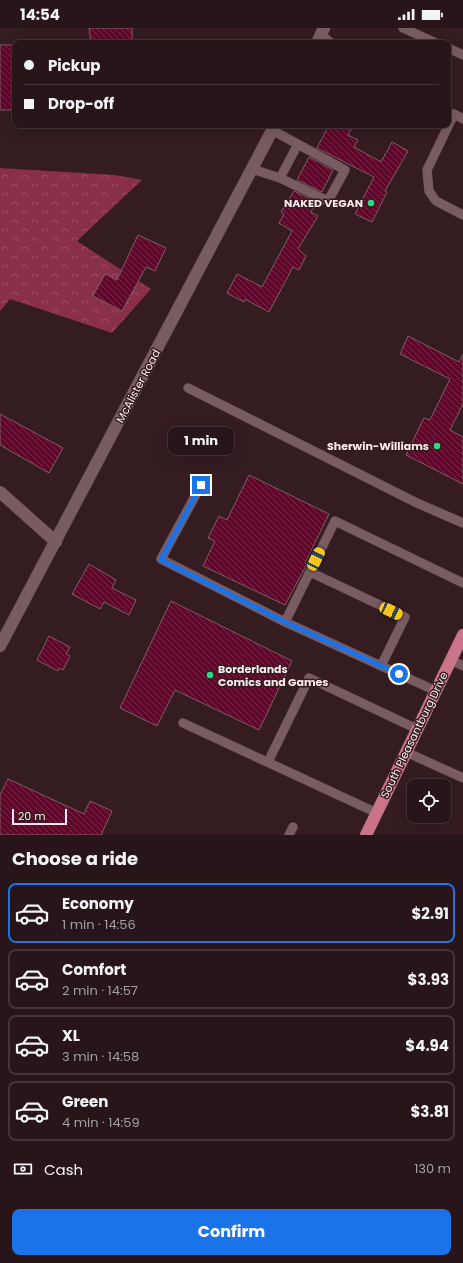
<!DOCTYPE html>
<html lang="en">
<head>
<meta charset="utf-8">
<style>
	:root { --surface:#271519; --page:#2f1e22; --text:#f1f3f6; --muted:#a49fa2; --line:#433438; --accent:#1a73e8 }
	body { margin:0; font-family:Poppins,sans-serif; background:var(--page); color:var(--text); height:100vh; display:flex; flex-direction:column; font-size:15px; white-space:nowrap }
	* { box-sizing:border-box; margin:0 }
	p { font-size:13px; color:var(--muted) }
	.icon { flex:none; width:22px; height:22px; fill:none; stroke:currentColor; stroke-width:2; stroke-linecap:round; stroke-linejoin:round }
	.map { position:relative; height:807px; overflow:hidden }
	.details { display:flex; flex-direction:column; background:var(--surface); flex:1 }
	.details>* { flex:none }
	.hud { position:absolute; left:12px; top:12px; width:439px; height:88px; border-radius:8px; box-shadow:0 4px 16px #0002,0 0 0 1px var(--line); display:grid; align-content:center; height:88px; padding:0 12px; background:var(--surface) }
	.fabs { position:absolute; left:407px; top:751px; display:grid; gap:8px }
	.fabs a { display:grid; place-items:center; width:44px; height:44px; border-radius:8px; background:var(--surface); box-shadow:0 4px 16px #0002,0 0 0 1px var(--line); font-size:20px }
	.scale { position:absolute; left:12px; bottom:10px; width:55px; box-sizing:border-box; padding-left:4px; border:2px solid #fcebee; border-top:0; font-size:11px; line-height:14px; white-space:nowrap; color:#fcebee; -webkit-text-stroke:3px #341c21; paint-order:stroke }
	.end { position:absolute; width:18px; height:18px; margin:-9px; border:5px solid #1a73e8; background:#fff; box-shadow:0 0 0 2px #fff }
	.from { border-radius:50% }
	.bubble { position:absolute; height:28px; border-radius:8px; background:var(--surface); box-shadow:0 4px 16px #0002,0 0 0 1px var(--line); font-size:13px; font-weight:700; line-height:28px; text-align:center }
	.car { position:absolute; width:12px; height:24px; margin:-12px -6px; border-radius:5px; box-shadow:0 0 3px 1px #0007; background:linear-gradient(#f5c518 24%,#345 0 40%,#f5c518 0 76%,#345 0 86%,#f5c518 0) }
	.hud b { display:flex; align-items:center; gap:14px; height:38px; font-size:15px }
	.hud b+b { border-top:1px solid var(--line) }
	.hud i { width:10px; height:10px; background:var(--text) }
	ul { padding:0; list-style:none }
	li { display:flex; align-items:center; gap:12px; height:60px; margin:0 8px 6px; padding:0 4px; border:2px solid var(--line); border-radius:8px }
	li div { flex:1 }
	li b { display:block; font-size:15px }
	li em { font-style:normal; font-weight:700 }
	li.selected { border-color:var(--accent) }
	li>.icon { width:36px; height:36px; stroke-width:1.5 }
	h2 { padding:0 12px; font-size:18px; line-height:48px }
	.pay { display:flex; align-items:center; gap:10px; height:44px; padding:0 12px; font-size:15px }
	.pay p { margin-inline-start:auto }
	.action { display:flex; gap:8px; margin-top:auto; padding:8px 12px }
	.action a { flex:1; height:46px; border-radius:8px; background:var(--accent); color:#fff; font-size:16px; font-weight:700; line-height:46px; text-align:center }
	.status { display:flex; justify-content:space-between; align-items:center; height:28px; padding:0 20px; background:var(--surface); direction:ltr }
	.status svg { height:11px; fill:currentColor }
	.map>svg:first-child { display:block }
	.forest { fill:url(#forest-crowns) }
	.building { fill:url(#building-back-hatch); stroke:#7c5f65 }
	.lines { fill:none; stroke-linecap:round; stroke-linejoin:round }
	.lane-casing { stroke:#4c383d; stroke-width:10 }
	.street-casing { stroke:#4c383d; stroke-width:13 }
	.primary-casing { stroke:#4c383d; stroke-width:13 }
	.lane { stroke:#795c62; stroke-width:9 }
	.street { stroke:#795c62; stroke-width:12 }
	.primary { stroke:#c97489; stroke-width:12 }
	.route { stroke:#1a73e8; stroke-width:5 }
	.poi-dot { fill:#30d883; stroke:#341c21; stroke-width:1.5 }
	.labels { text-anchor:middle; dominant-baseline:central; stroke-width:3; stroke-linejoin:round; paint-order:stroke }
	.poi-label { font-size:11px; font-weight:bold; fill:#fcebee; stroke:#341c21; text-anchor:end }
	.street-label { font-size:11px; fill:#fcebee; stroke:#341c21 }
</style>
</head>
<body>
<div class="status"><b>14:54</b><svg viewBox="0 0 49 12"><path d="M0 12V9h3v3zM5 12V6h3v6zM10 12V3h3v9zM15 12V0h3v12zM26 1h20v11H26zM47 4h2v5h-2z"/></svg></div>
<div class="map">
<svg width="463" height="807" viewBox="0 0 463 807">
	<defs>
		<pattern id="forest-crowns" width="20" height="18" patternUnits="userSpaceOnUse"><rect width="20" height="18" fill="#892f4a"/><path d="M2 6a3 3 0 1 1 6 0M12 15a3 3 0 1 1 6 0" fill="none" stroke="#9b4d64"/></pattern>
		<pattern id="building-back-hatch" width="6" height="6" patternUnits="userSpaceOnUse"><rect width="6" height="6" fill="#61052b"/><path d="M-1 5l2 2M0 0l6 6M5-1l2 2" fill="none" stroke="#792a4a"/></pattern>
	</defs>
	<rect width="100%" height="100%" fill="#341c21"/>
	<path class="forest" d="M 0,140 L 115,147 L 142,152 L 77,213 L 151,261 L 112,305 L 10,271 L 0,283 Z"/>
	<path class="building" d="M 89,0 L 132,0 L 132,15 L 91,15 Z
		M 0,17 L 15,17 L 15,82 L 0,82 Z
		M 329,97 L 353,97 L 348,107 L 358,112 L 354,119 L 381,134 L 392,114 L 408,123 L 385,163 L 387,164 L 372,194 L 355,186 L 374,149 L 317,120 Z
		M 309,129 L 333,142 L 322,164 L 297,152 Z
		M 294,163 L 316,174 L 311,184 L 318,188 L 298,221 L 306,228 L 299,242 L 293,239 L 269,284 L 245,271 L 244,274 L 227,265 L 237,246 L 262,259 L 292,203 L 279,195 L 284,186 L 281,184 Z
		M 138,207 L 166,220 L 155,243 L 146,239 L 122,283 L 93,268 L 105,246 L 117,252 Z
		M 408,308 L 459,334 L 463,326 L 463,376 L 450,402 L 463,409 L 463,456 L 406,427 L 424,390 L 430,392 L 450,351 L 400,326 Z
		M 0,386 L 63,420 L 49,445 L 0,417 Z
		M 249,447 L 329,486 L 305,535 L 307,536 L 285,577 L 203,538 L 215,513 L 208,510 L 219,488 L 227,492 Z
		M 89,536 L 116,552 L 112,560 L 136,572 L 129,587 L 104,574 L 100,581 L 72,566 Z
		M 171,573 L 292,633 L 259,702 L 175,662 L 157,698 L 120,680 Z
		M 49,608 L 70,619 L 66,626 L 70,628 L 63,642 L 59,640 L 58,643 L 37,632 Z
		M 8,751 L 84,786 L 90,773 L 112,783 L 101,807 L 0,807 L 0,767 Z"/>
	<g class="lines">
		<g class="lane-casing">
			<path id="lane" d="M 403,0 L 436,15
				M 321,6 L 331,15
				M 448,20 L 463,27
				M 463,91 L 454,86 L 427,142 L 429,163 L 436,173 L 463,187
				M 252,141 L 280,150 L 328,173 L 345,142 L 272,102
				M 280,150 L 298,116
				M 188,360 L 417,475 L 463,495
				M 201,457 L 161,531 L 285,594
				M 310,544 L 405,589 L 381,638
				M 451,632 L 463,638
				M 436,663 L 285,594 L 335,493 L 463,555
				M 183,695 L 377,785
				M 406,724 L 463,750
				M 268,734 L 309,650 L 417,701
				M 289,807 L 293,799"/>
		</g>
		<g class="street-casing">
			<path id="street" d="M 317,15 L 324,0
				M 0,464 L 56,514
				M 0,618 L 275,97"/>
		</g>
		<g class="primary-casing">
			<path id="primary" d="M 366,807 L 463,607"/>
		</g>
		<use href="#lane" class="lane"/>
		<use href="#street" class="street"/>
		<use href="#primary" class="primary"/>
	</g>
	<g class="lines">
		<path class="route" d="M 201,457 L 161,532 L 285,594 L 399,646"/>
	</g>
	<g class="poi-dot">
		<circle cx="371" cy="175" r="4"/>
		<circle cx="437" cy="418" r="4"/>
		<circle cx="210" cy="647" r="4"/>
	</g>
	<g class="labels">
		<g class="poi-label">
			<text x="363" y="175">NAKED VEGAN</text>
			<text x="429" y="418">Sherwin-Williams</text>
			<text x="218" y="641" text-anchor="start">Borderlands<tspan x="218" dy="13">Comics and Games</tspan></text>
		</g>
		<g class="street-label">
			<text transform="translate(138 358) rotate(-62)">McAlister Road</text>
			<text transform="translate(414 707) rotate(-64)">South Pleasantburg Drive</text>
		</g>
	</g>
</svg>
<div class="fabs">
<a><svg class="icon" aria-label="locate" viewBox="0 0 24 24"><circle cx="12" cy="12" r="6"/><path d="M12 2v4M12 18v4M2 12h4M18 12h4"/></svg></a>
</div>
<div class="scale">20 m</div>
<i class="end from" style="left:399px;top:646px"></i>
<i class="end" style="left:201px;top:457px"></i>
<div class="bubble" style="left:168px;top:399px;width:66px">1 min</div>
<i class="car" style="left:316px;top:531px;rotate:26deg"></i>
<i class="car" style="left:391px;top:583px;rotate:115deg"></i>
<div class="hud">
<b><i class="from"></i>Pickup</b>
<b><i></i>Drop-off</b>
</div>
</div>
<section class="details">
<h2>Choose a ride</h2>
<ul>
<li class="selected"><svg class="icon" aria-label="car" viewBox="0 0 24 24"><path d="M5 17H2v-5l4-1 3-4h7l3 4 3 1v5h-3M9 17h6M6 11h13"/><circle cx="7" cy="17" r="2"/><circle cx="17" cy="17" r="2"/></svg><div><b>Economy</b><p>1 min · 14:56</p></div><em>$2.91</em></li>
<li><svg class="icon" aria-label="car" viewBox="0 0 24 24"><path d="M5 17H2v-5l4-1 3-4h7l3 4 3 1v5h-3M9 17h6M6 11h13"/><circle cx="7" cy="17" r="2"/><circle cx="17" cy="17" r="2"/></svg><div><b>Comfort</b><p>2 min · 14:57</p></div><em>$3.93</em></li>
<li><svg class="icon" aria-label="car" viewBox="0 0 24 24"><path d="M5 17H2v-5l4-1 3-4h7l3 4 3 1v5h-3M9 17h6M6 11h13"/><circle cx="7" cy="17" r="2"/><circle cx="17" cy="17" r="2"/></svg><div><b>XL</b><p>3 min · 14:58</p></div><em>$4.94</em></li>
<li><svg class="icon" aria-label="car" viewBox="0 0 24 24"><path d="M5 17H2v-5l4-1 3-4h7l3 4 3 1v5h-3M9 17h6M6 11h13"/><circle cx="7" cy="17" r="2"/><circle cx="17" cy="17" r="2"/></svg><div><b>Green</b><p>4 min · 14:59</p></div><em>$3.81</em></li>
</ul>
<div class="pay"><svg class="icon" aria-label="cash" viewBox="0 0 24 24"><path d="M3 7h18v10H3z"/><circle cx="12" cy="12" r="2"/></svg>Cash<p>130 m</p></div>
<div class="action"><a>Confirm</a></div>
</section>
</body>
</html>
